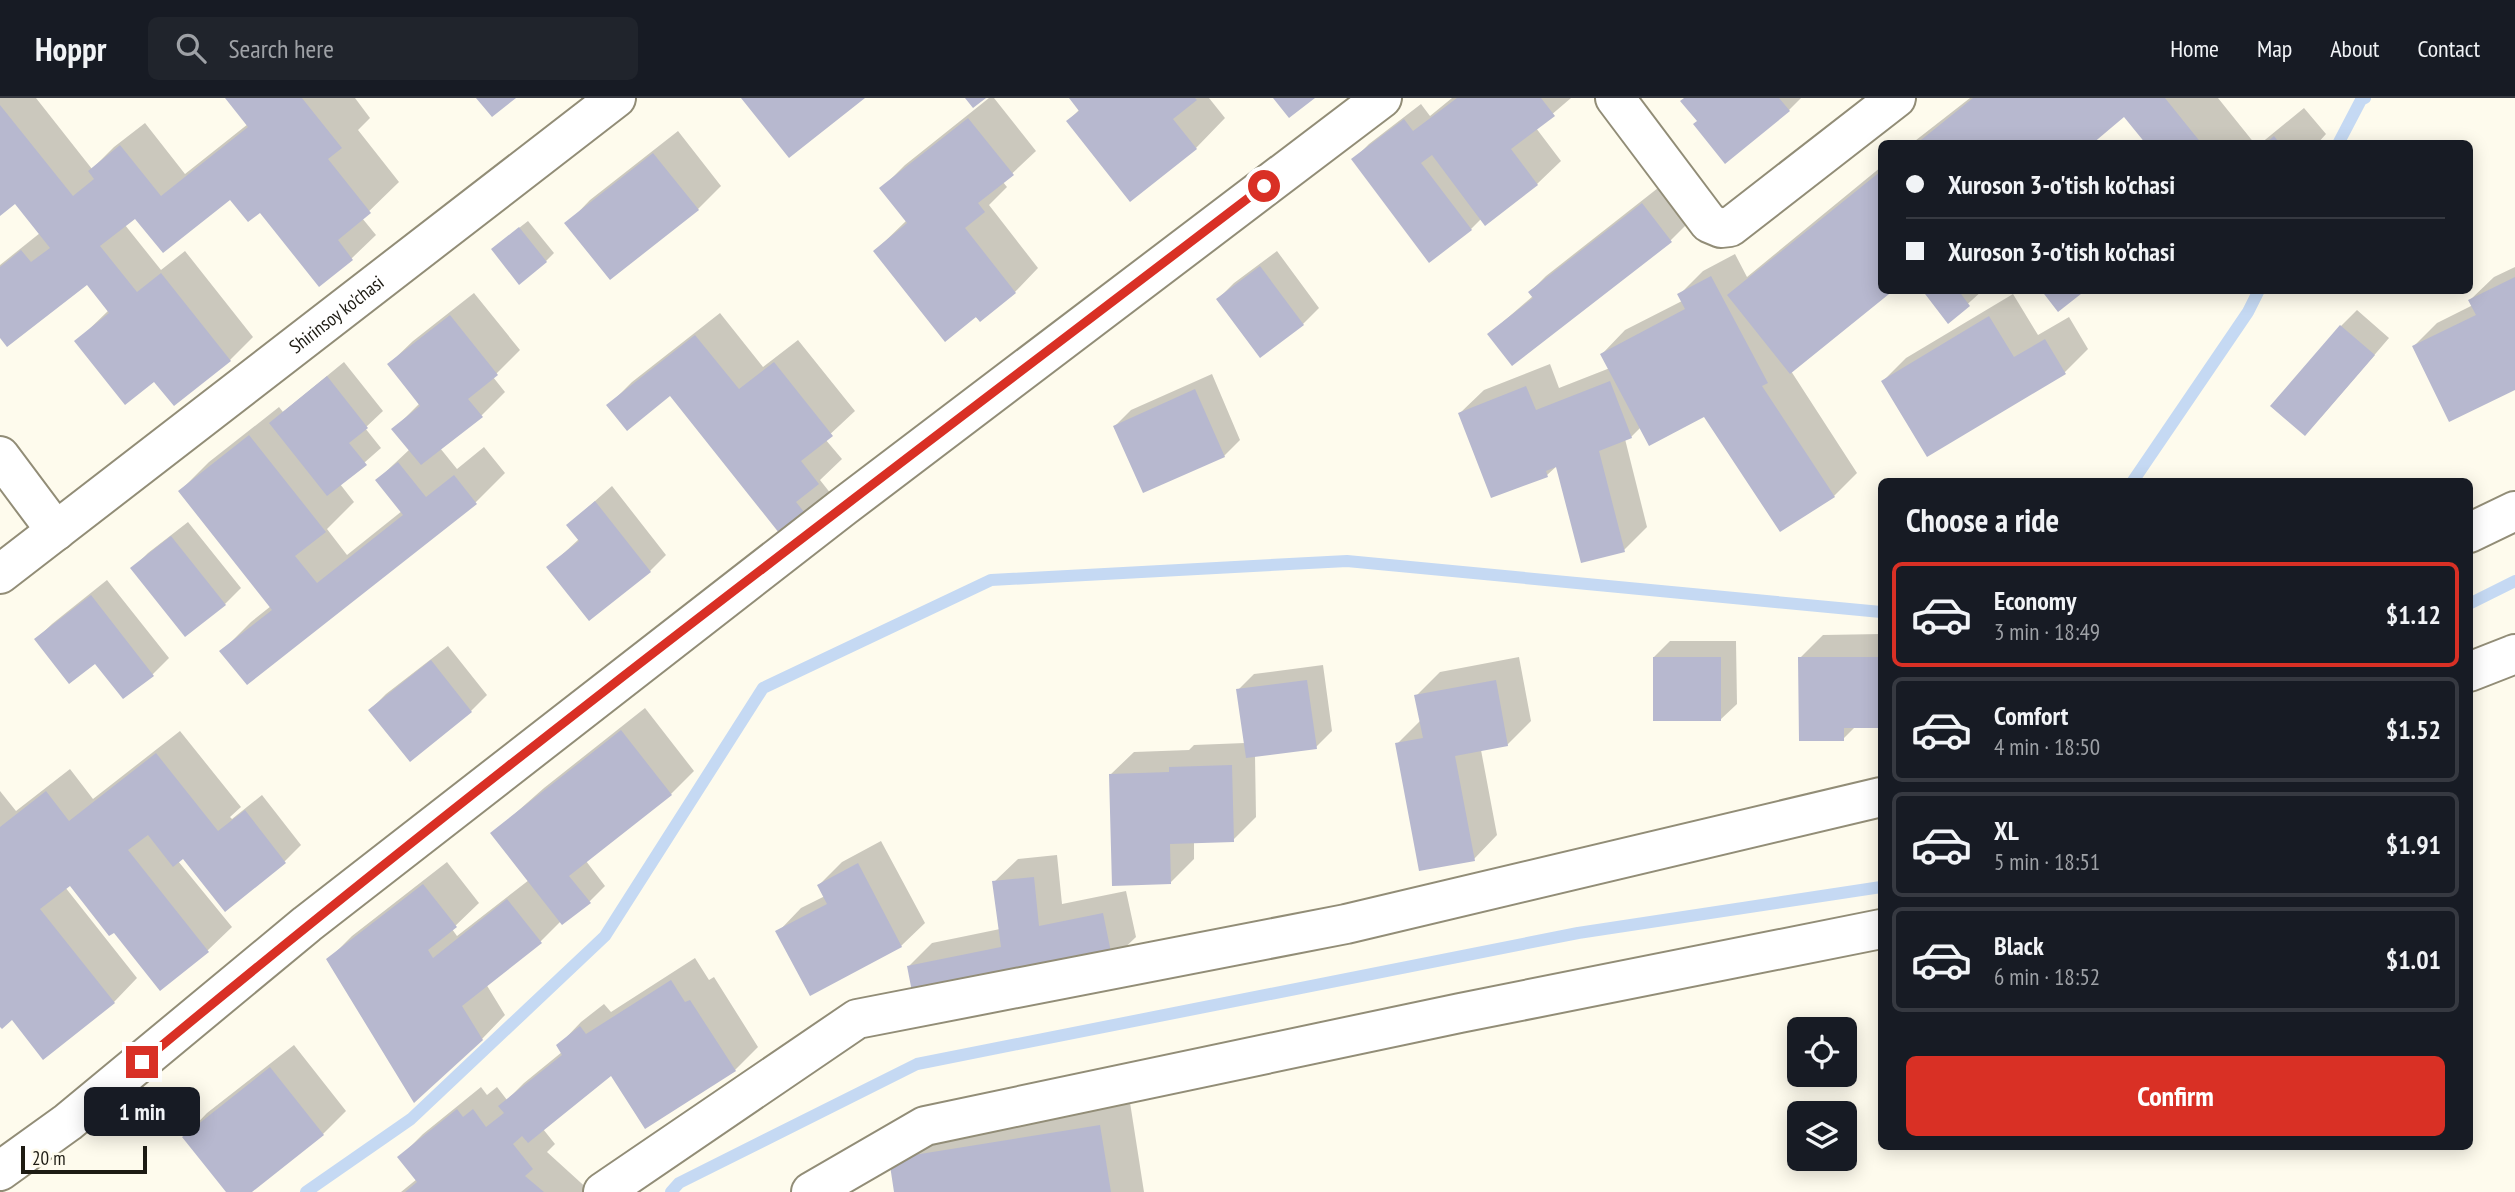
<!DOCTYPE html>
<html lang="en">
<head>
<meta charset="utf-8">
<style>
	:root { --surface:#171b24; --page:#20242c; --text:#f1f3f6; --muted:#9ea1a6; --line:#363941; --accent:#d93025 }
	body { margin:0; font-family:"PT Sans Narrow",sans-serif; background:var(--page); color:var(--text); height:100vh; display:flex; flex-direction:column; font-size:26px; white-space:nowrap }
	* { box-sizing:border-box; margin:0 }
	p { font-size:23px; color:var(--muted) }
	.icon { flex:none; width:38px; height:38px; fill:none; stroke:currentColor; stroke-width:2; stroke-linecap:round; stroke-linejoin:round }
	.map { position:relative; flex:1; overflow:hidden }
	.panel { position:absolute; left:1878px; top:380px; width:595px; height:672px; display:flex; flex-direction:column; background:var(--surface); border-radius:10px; box-shadow:0 4px 18px #0003 }
	.panel>* { flex:none }
	.top-card { position:absolute; left:1878px; top:42px; width:595px; height:154px; border-radius:10px; box-shadow:0 4px 18px #0003; display:grid; align-content:center; height:154px; padding:0 28px; background:var(--surface) }
	.tools { position:absolute; left:1787px; top:919px; display:grid; gap:14px }
	.tools a { display:grid; place-items:center; width:70px; height:70px; border-radius:10px; background:var(--surface); box-shadow:0 4px 18px #0003; font-size:35px }
	.scale { position:absolute; left:21px; bottom:18px; width:126px; box-sizing:border-box; padding-left:7px; border:4px solid #1d1b13; border-top:0; font-size:19px; line-height:24px; white-space:nowrap; color:#1d1b13; -webkit-text-stroke:5px #fefbed; paint-order:stroke }
	.end { position:absolute; width:32px; height:32px; margin:-16px; border:9px solid #d93025; background:#fff; box-shadow:0 0 0 4px #fff }
	.from { border-radius:50% }
	.bubble { position:absolute; height:49px; border-radius:10px; background:var(--surface); box-shadow:0 4px 18px #0003; font-size:23px; font-weight:800; line-height:49px; text-align:center }
	.top-card b { display:flex; align-items:center; gap:24px; height:66px; font-size:26px }
	.top-card b+b { border-top:2px solid var(--line) }
	.top-card i { width:18px; height:18px; background:var(--text) }
	ul { padding:0; list-style:none }
	li { display:flex; align-items:center; gap:21px; height:105px; margin:0 14px 10px; padding:0 14px; border:4px solid var(--line); border-radius:10px }
	li div { flex:1 }
	li b { display:block; font-size:26px }
	li em { font-style:normal; font-weight:800 }
	li.on { border-color:var(--accent) }
	li>.icon { width:63px; height:63px; stroke-width:1.5 }
	h2 { padding:0 28px; font-size:32px; line-height:84px }
	.action { display:flex; gap:14px; margin-top:auto; padding:14px 28px }
	.action a { flex:1; height:80px; border-radius:10px; background:var(--accent); color:#fff; font-size:28px; font-weight:800; line-height:80px; text-align:center }
	header { display:flex; align-items:center; gap:42px; box-sizing:border-box; height:98px; padding:0 35px; background:var(--surface); border-bottom:2px solid var(--line) }
	header strong { font-size:33px }
	nav { display:flex; gap:38px; margin-inline-start:auto; font-size:24px }
	.search { width:490px; height:63px; background:var(--page); display:flex; align-items:center; gap:18px; box-sizing:border-box; padding:0 24px; border-radius:10px; color:var(--muted); font-size:26px }
	.map>svg:first-child { display:block }
	.shadow { fill:#0003 }
	.lines { fill:none; stroke-linecap:round; stroke-linejoin:round }
	.stream { stroke:#c5d9f3; stroke-width:12 }
	.building { fill:#b7b8cf }
	.minor-casing { stroke:#928d77; stroke-width:42 }
	.minor { stroke:#fff; stroke-width:38 }
	.route { stroke:#d93025; stroke-width:9 }
	.labels { text-anchor:middle; dominant-baseline:central; stroke-width:6; stroke-linejoin:round; paint-order:stroke }
	.street-label { font-size:19px; fill:#1d1b13; stroke:#fefbed }
</style>
</head>
<body>
<header>
<strong>Hoppr</strong>
<div class="search"><svg class="icon" aria-label="search" viewBox="0 0 24 24"><circle cx="10" cy="10" r="6"/><path d="M15 15l6 6"/></svg>Search here</div>
<nav><a>Home</a><a>Map</a><a>About</a><a>Contact</a></nav>
</header>
<div class="map">
<svg width="2515" height="1094" viewBox="0 0 2515 1094">
	<rect width="100%" height="100%" fill="#fefbed"/>
	<path class="shadow" d="M 0,0 L 36,0 L 92,71 L 114,49 L 145,25 L 185,76 L 248,26 L 227,0 L 355,0 L 370,20 L 358,32 L 399,84 L 362,120 L 376,137 L 352,160 L 319,186 L 261,113 L 231,99 L 135,118 L 125,127 L 161,172 L 185,153 L 253,239 L 230,262 L 77,243 L 109,212 L 87,184 L 0,237 L 0,167 L 40,135 L 16,104 L 0,116 Z
		M 989,0 L 994,0 L 1036,53 L 1003,84 L 1007,89 L 989,107 L 1038,170 L 1015,194 L 980,222 L 875,153 L 907,122 L 882,90 L 905,67 Z
		M 1071,0 L 1209,0 L 1225,20 L 1196,50 L 1068,23 L 1080,11 Z
		M 1452,0 L 1571,0 L 1536,30 L 1561,63 L 1537,86 L 1485,125 L 1482,120 L 1471,131 L 1353,62 L 1369,46 L 1421,6 L 1430,18 Z
		M 1686,0 L 1801,0 L 1789,12 L 1699,23 Z
		M 1970,0 L 2218,0 L 2255,46 L 2148,46 L 2125,17 L 2089,46 L 1911,46 Z
		M 2304,10 L 2326,36 L 2317,46 L 2260,46 Z
		M 678,33 L 721,88 L 698,111 L 567,126 L 590,102 Z
		M 1881,69 L 1881,192 L 1791,273 L 1857,375 L 1834,398 L 1705,317 L 1641,329 L 1631,339 L 1625,341 L 1647,429 L 1624,452 L 1558,367 L 1547,377 L 1460,315 L 1484,292 L 1550,266 L 1559,290 L 1610,270 L 1602,256 L 1625,232 L 1682,203 L 1679,197 L 1703,173 L 1735,156 L 1747,179 Z
		M 1658,90 L 1687,126 L 1671,142 L 1512,266 L 1489,236 L 1533,198 L 1530,194 L 1546,178 Z
		M 528,123 L 554,155 L 546,163 L 501,144 Z
		M 1277,153 L 1319,210 L 1303,226 L 1261,257 L 1218,201 L 1234,185 Z
		M 2515,169 L 2515,290 L 2414,248 L 2437,225 L 2473,207 L 2470,202 L 2494,179 Z
		M 1924,192 L 1983,192 L 1949,223 Z
		M 474,195 L 520,252 L 493,279 L 505,294 L 482,317 L 440,350 L 457,371 L 484,349 L 505,375 L 476,404 L 247,585 L 222,553 L 251,524 L 271,508 L 180,393 L 209,364 L 279,309 L 283,314 L 344,264 L 383,313 L 365,330 L 381,350 L 340,386 L 354,404 L 327,431 L 347,457 L 402,413 L 377,382 L 410,351 L 394,331 L 420,305 L 389,266 L 413,243 Z
		M 2013,196 L 2038,237 L 2069,219 L 2088,251 L 2065,274 L 1883,283 L 1906,260 Z
		M 2357,212 L 2389,240 L 2321,319 L 2341,228 Z
		M 720,215 L 763,269 L 798,242 L 855,313 L 825,341 L 842,361 L 820,382 L 835,401 L 812,424 L 671,295 L 609,307 L 632,284 Z
		M 1212,276 L 1240,342 L 1224,358 L 1115,328 L 1131,312 Z
		M 612,388 L 666,457 L 650,473 L 589,521 L 549,469 L 579,441 L 568,427 Z
		M 188,424 L 241,490 L 225,506 L 132,471 L 148,455 Z
		M 107,482 L 169,560 L 153,576 L 123,599 L 95,563 L 36,541 L 52,526 Z
		M 1881,536 L 1881,629 L 1855,629 L 1843,641 L 1800,560 L 1823,537 Z
		M 1670,543 L 1736,543 L 1737,606 L 1720,622 L 1654,559 Z
		M 448,548 L 487,597 L 471,613 L 370,612 L 386,596 Z
		M 1519,559 L 1531,623 L 1507,647 L 1481,652 L 1497,737 L 1474,761 L 1397,646 L 1421,622 L 1416,598 L 1440,574 Z
		M 1323,567 L 1332,633 L 1316,649 L 1255,657 L 1256,719 L 1233,742 L 1194,743 L 1194,761 L 1171,784 L 1110,677 L 1134,654 L 1189,652 L 1194,647 L 1245,645 L 1238,592 L 1254,576 Z
		M 645,610 L 694,673 L 671,696 L 586,763 L 605,788 L 589,804 L 561,823 L 541,843 L 486,886 L 505,917 L 482,941 L 328,862 L 352,838 L 447,764 L 479,805 L 452,831 L 457,838 L 529,782 L 492,736 L 544,690 Z
		M 180,633 L 241,709 L 230,719 L 232,721 L 262,697 L 301,747 L 285,763 L 225,812 L 183,759 L 178,763 L 232,829 L 208,852 L 160,890 L 114,832 L 70,785 L 65,789 L 137,880 L 114,904 L 43,960 L 12,920 L 0,926 L 0,693 L 16,713 L 70,671 L 93,701 Z
		M 881,743 L 925,825 L 901,848 L 778,834 L 801,810 L 825,798 L 819,787 L 842,764 Z
		M 1057,757 L 1062,806 L 1126,793 L 1136,839 L 1112,862 L 909,868 L 932,845 L 1000,831 L 994,784 L 1018,761 Z
		M 695,860 L 709,882 L 714,879 L 758,949 L 735,972 L 612,976 L 543,1031 L 555,1046 L 547,1054 L 591,1094 L 401,1094 L 417,1081 L 400,1059 L 423,1036 L 481,989 L 487,997 L 497,989 L 507,1002 L 524,985 L 562,954 L 558,948 L 581,924 L 604,906 L 611,914 Z
		M 294,947 L 346,1013 L 323,1036 L 249,1094 L 228,1094 L 184,1039 L 207,1015 Z
		M 1129,998 L 1144,1094 L 896,1094 L 920,1032 Z"/>
	<g class="lines">
		<path class="stream" d="M 2338,46 L 2361,2 L 2365,0
			M 2133,383 L 2248,214 L 2259,192
			M 2469,506 L 2515,483
			M 306,1094 L 411,1021 L 605,838 L 763,590 L 991,482 L 1347,463 L 1881,514
			M 671,1094 L 679,1085 L 917,966 L 1578,835 L 1881,789"/>
	</g>
	<path class="building" d="M 225,0 L 302,0 L 342,50 L 328,61 L 371,115 L 338,142 L 353,162 L 319,189 L 260,115 L 248,124 L 230,102 L 163,155 L 135,121 L 100,148 L 137,194 L 161,175 L 231,263 L 174,308 L 154,284 L 125,307 L 74,243 L 109,215 L 87,187 L 7,249 L 0,240 L 0,169 L 21,152 L 31,164 L 50,150 L 15,106 L 0,118 L 0,7 L 73,98 L 94,81 L 88,73 L 120,47 L 161,98 L 248,29 Z
		M 476,0 L 516,0 L 492,19 Z
		M 741,0 L 865,0 L 789,60 Z
		M 965,0 L 986,0 L 973,10 Z
		M 1069,0 L 1195,0 L 1197,2 L 1173,21 L 1197,51 L 1130,104 L 1066,23 L 1079,13 Z
		M 1273,0 L 1315,0 L 1289,20 Z
		M 1457,0 L 1541,0 L 1555,18 L 1511,51 L 1538,87 L 1485,128 L 1432,57 L 1421,65 L 1472,132 L 1429,165 L 1351,61 L 1404,21 L 1413,33 Z
		M 1684,0 L 1779,0 L 1790,13 L 1725,66 L 1693,26 L 1697,23 L 1680,3 Z
		M 1973,0 L 2165,0 L 2202,46 L 2146,46 L 2124,19 L 2092,46 L 1916,46 Z
		M 968,20 L 1014,77 L 978,105 L 985,114 L 965,130 L 1016,195 L 980,224 L 976,219 L 945,244 L 873,153 L 907,125 L 879,90 Z
		M 2274,38 L 2280,46 L 2265,46 Z
		M 653,55 L 699,112 L 610,182 L 564,125 Z
		M 1881,73 L 1881,192 L 1894,192 L 1790,276 L 1727,197 Z
		M 1642,105 L 1672,144 L 1512,268 L 1487,236 L 1533,200 L 1528,194 Z
		M 519,129 L 547,164 L 519,187 L 491,151 Z
		M 1260,168 L 1304,227 L 1260,260 L 1216,201 Z
		M 1711,178 L 1768,285 L 1762,288 L 1835,399 L 1780,434 L 1704,319 L 1649,348 L 1600,256 L 1685,211 L 1677,196 Z
		M 2515,179 L 2515,292 L 2449,324 L 2412,248 L 2476,217 L 2468,202 Z
		M 1922,192 L 1958,192 L 1970,208 L 1948,226 Z
		M 2041,192 L 2086,192 L 2058,214 Z
		M 450,217 L 498,277 L 468,301 L 483,319 L 421,367 L 391,331 L 420,308 L 387,266 Z
		M 1989,218 L 2014,259 L 2045,241 L 2066,276 L 1927,359 L 1881,283 Z
		M 2340,227 L 2375,257 L 2305,338 L 2270,308 Z
		M 695,237 L 739,291 L 774,264 L 833,338 L 801,363 L 819,386 L 796,404 L 813,425 L 787,445 L 670,298 L 627,333 L 606,307 Z
		M 327,278 L 368,330 L 349,345 L 367,367 L 327,398 L 269,325 Z
		M 1610,283 L 1632,340 L 1599,353 L 1625,454 L 1581,465 L 1556,369 L 1546,373 L 1548,379 L 1491,400 L 1458,315 L 1526,288 L 1536,312 Z
		M 1195,291 L 1225,359 L 1143,395 L 1113,328 Z
		M 249,337 L 326,434 L 295,458 L 317,485 L 403,417 L 375,382 L 398,364 L 426,399 L 454,377 L 477,406 L 247,587 L 219,553 L 272,512 L 178,393 Z
		M 595,403 L 651,474 L 589,523 L 546,469 L 579,443 L 566,427 Z
		M 171,438 L 226,507 L 185,539 L 130,470 Z
		M 91,497 L 154,578 L 123,601 L 95,566 L 69,586 L 34,541 Z
		M 1653,559 L 1721,559 L 1721,623 L 1653,623 Z
		M 1798,559 L 1881,559 L 1881,630 L 1844,630 L 1844,643 L 1799,643 Z
		M 431,562 L 472,614 L 410,664 L 368,612 Z
		M 1307,582 L 1317,651 L 1246,660 L 1236,591 Z
		M 1496,582 L 1508,648 L 1455,658 L 1475,763 L 1419,773 L 1395,645 L 1423,640 L 1414,597 Z
		M 621,632 L 672,697 L 569,778 L 591,805 L 562,827 L 490,735 Z
		M 156,655 L 218,733 L 245,712 L 286,765 L 225,814 L 183,761 L 173,769 L 148,737 L 128,752 L 209,854 L 160,893 L 114,835 L 109,838 L 70,788 L 40,811 L 115,905 L 43,962 L 12,922 L 2,931 L 0,929 L 0,729 L 46,693 L 69,723 Z
		M 1232,667 L 1234,744 L 1170,746 L 1171,786 L 1112,788 L 1109,676 L 1169,674 L 1169,669 Z
		M 858,765 L 902,849 L 810,898 L 775,833 L 827,806 L 817,787 Z
		M 1034,779 L 1039,828 L 1103,815 L 1113,864 L 914,904 L 907,868 L 1001,849 L 992,783 Z
		M 423,786 L 457,829 L 428,852 L 433,860 L 507,801 L 542,845 L 462,908 L 483,942 L 414,1005 L 326,861 Z
		M 671,882 L 685,904 L 690,902 L 736,973 L 645,1031 L 611,978 L 528,1045 L 522,1038 L 513,1046 L 533,1071 L 525,1078 L 544,1094 L 405,1094 L 417,1084 L 397,1059 L 457,1011 L 463,1019 L 473,1011 L 486,1029 L 504,1015 L 498,1008 L 562,957 L 556,947 L 580,928 L 586,936 Z
		M 270,969 L 324,1037 L 252,1094 L 226,1094 L 182,1039 Z
		M 1100,1027 L 1111,1094 L 894,1094 L 889,1061 Z"/>
	<g class="lines">
		<g class="minor-casing">
			<g id="minor">
				<path d="M 1615,0 L 1709,125 L 1721,130 L 1730,129 L 1896,0"/>
				<path d="M 0,358 L 56,433"/>
				<path d="M 2469,435 L 2515,413"/>
				<path id="s1" d="M 0,476 L 616,0"/>
				<path d="M 2469,574 L 2515,556"/>
				<path d="M 0,1073 L 68,1024 L 307,826 L 843,409 L 1382,0"/>
				<path d="M 603,1094 L 857,921 L 1346,826 L 1881,699"/>
				<path d="M 811,1094 L 925,1028 L 1460,915 L 1881,831"/>
			</g>
		</g>
		<use href="#minor" class="minor"/>
	</g>
	<g class="lines">
		<path class="route" d="M 142,964 C 507,660 887,376 1264,88"/>
	</g>
	<g class="labels">
		<g class="street-label">
			<text stroke="none"><textPath href="#s1" startOffset="425">Shirinsoy ko'chasi</textPath></text>
		</g>
	</g>
</svg>
<div class="tools">
<a><svg class="icon" aria-label="locate" viewBox="0 0 24 24"><circle cx="12" cy="12" r="6"/><path d="M12 2v4M12 18v4M2 12h4M18 12h4"/></svg></a>
<a><svg class="icon" aria-label="layers" viewBox="0 0 24 24"><path d="M12 4l9 5-9 5-9-5zM3 14l9 5 9-5"/></svg></a>
</div>
<div class="scale">20 m</div>
<i class="end from" style="left:1264px;top:88px"></i>
<i class="end" style="left:142px;top:964px"></i>
<div class="bubble" style="left:84px;top:989px;width:116px">1 min</div>
<div class="top-card">
<b><i class="from"></i>Xuroson 3-o'tish ko'chasi</b>
<b><i></i>Xuroson 3-o'tish ko'chasi</b>
</div>
<section class="panel">
<h2>Choose a ride</h2>
<ul>
<li class="on"><svg class="icon" aria-label="car" viewBox="0 0 24 24"><path d="M5 17H2v-5l4-1 3-4h7l3 4 3 1v5h-3M9 17h6M6 11h13"/><circle cx="7" cy="17" r="2"/><circle cx="17" cy="17" r="2"/></svg><div><b>Economy</b><p>3 min · 18:49</p></div><em>$1.12</em></li>
<li><svg class="icon" aria-label="car" viewBox="0 0 24 24"><path d="M5 17H2v-5l4-1 3-4h7l3 4 3 1v5h-3M9 17h6M6 11h13"/><circle cx="7" cy="17" r="2"/><circle cx="17" cy="17" r="2"/></svg><div><b>Comfort</b><p>4 min · 18:50</p></div><em>$1.52</em></li>
<li><svg class="icon" aria-label="car" viewBox="0 0 24 24"><path d="M5 17H2v-5l4-1 3-4h7l3 4 3 1v5h-3M9 17h6M6 11h13"/><circle cx="7" cy="17" r="2"/><circle cx="17" cy="17" r="2"/></svg><div><b>XL</b><p>5 min · 18:51</p></div><em>$1.91</em></li>
<li><svg class="icon" aria-label="car" viewBox="0 0 24 24"><path d="M5 17H2v-5l4-1 3-4h7l3 4 3 1v5h-3M9 17h6M6 11h13"/><circle cx="7" cy="17" r="2"/><circle cx="17" cy="17" r="2"/></svg><div><b>Black</b><p>6 min · 18:52</p></div><em>$1.01</em></li>
</ul>
<div class="action"><a>Confirm</a></div>
</section>
</div>
</body>
</html>
